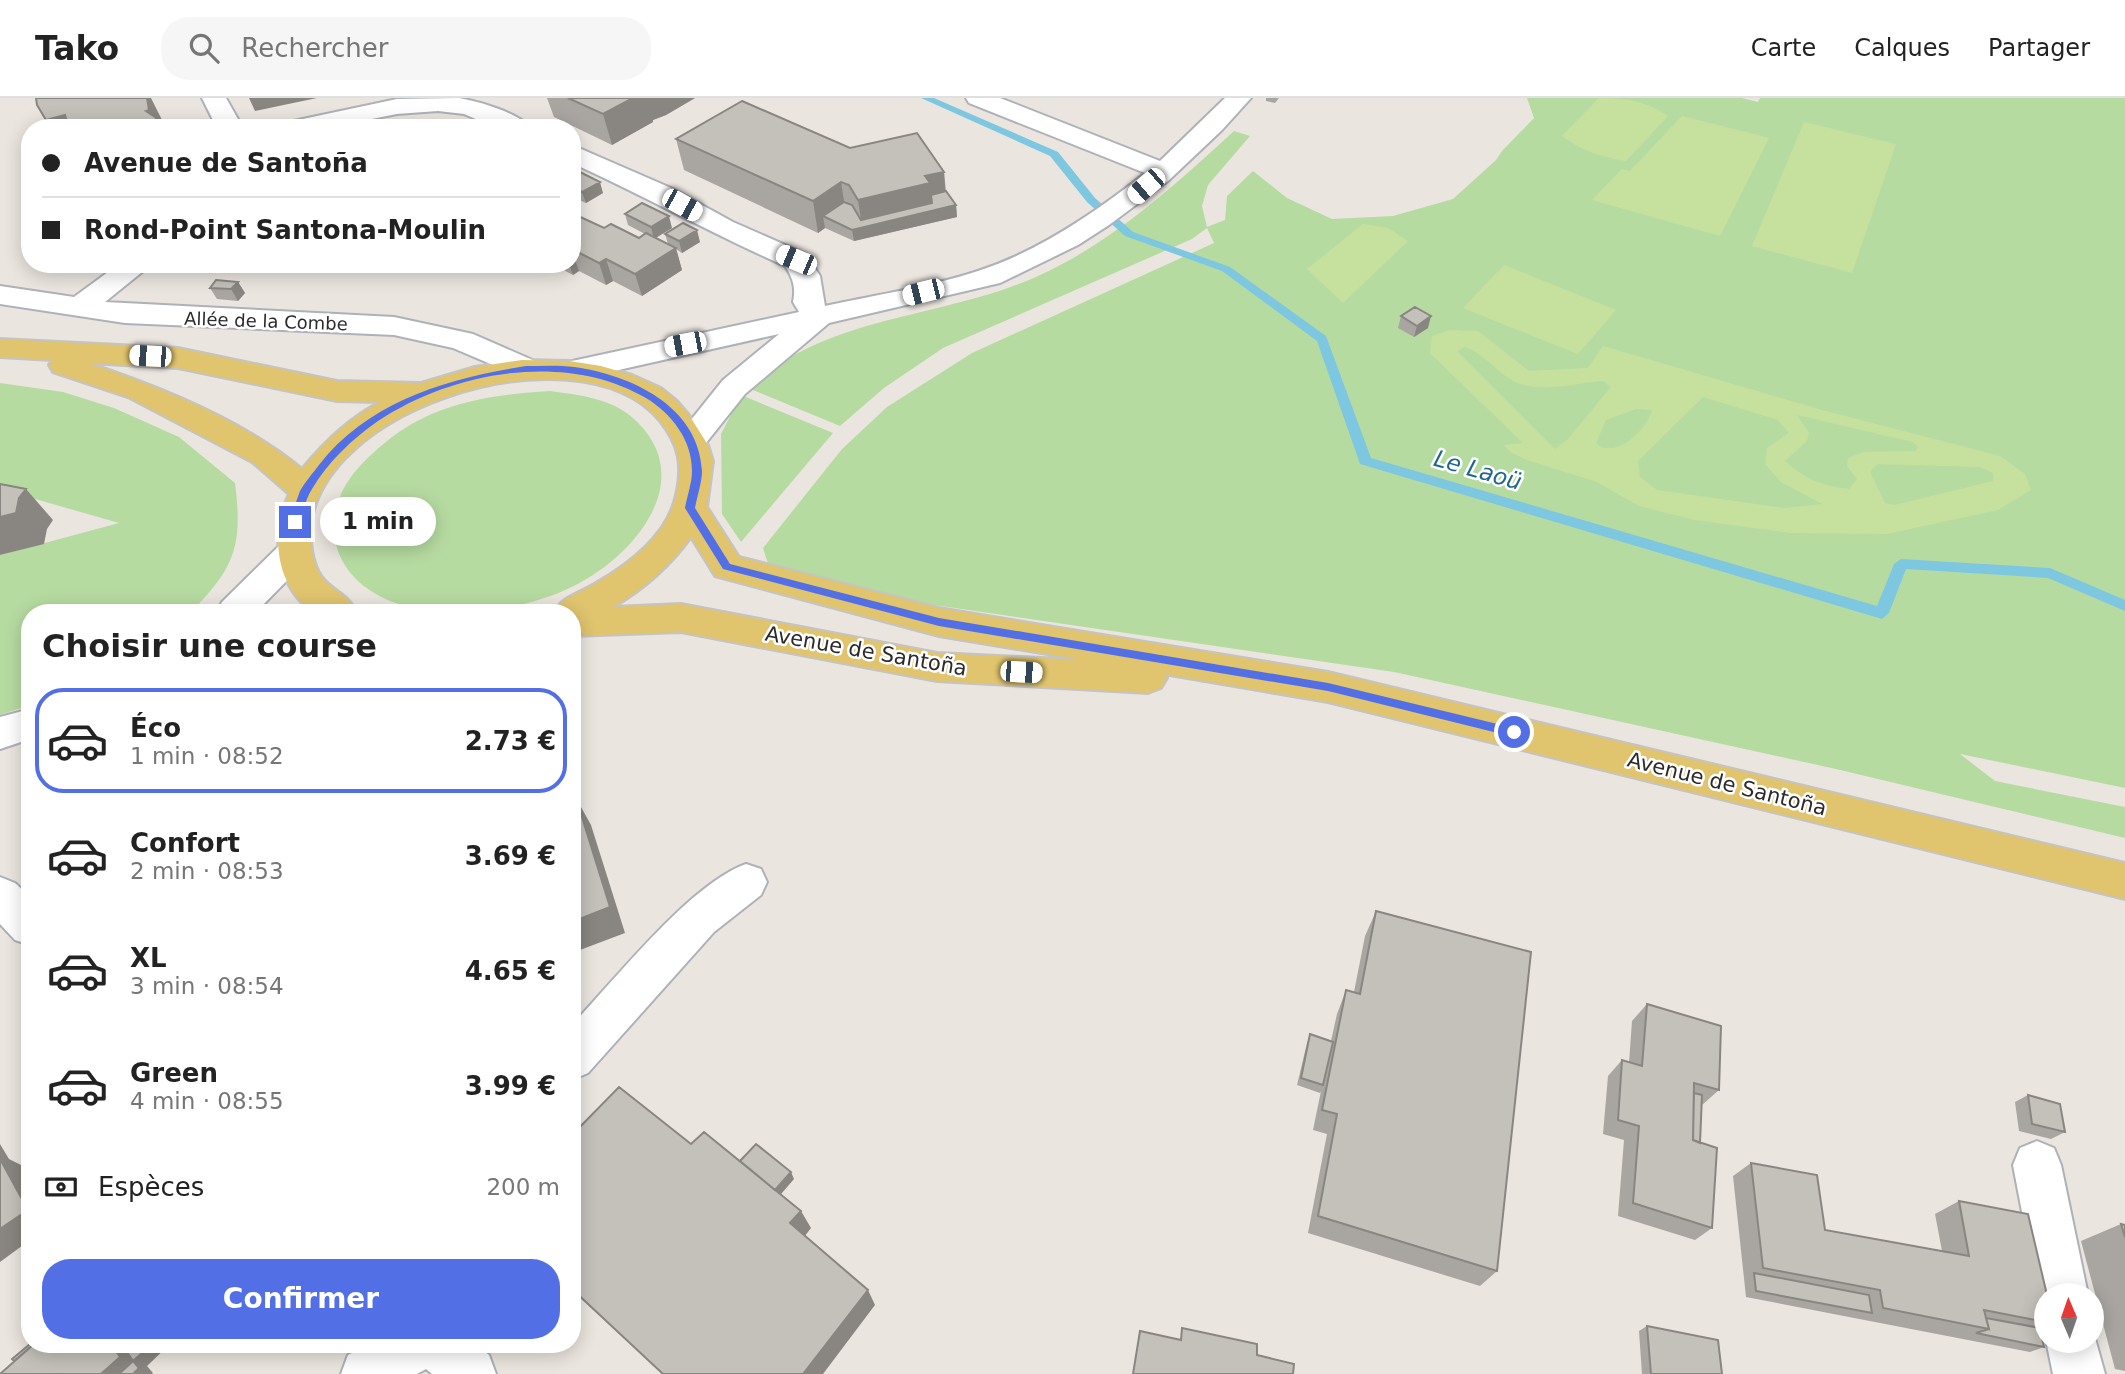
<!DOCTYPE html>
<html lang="fr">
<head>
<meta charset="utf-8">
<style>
	:root { --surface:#fff; --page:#f6f6f6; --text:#222; --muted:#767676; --line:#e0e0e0; --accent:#526fe5 }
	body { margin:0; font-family:"DejaVu Sans",sans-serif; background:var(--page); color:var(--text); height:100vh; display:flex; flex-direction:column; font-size:26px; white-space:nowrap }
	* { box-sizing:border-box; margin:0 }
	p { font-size:23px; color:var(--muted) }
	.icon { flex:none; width:38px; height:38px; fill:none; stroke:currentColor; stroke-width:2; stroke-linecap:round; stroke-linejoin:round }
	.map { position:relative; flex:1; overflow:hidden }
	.sheet { position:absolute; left:21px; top:506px; width:560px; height:749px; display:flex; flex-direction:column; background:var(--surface); border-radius:28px; box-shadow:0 4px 18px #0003 }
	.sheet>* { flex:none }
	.banner { position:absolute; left:21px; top:21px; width:560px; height:154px; border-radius:28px; box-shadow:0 4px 18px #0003; display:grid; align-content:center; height:154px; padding:0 21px; background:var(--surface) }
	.needle { width:46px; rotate:358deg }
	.fabs { position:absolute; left:2034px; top:1185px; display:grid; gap:14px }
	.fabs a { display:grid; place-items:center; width:70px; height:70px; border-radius:50%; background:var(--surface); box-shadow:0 4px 18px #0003; font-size:35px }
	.end { position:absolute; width:32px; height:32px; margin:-16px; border:9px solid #526fe5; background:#fff; box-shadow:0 0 0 4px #fff }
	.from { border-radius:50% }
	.bubble { position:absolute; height:49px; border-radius:24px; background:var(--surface); box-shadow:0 4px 18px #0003; font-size:23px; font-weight:600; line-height:49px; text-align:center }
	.car { position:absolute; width:21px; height:42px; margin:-21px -10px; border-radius:9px; box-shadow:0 0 5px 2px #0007; background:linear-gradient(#fff 24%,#345 0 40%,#fff 0 76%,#345 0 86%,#fff 0) }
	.banner b { display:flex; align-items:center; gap:24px; height:66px; font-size:26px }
	.banner b+b { border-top:2px solid var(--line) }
	.banner i { width:18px; height:18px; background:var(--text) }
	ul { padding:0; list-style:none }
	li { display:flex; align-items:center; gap:21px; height:105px; margin:0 14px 10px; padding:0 7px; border:4px solid transparent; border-radius:28px }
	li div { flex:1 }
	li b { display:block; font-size:26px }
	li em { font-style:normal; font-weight:600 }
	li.selected { border-color:var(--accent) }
	li>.icon { width:63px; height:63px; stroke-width:1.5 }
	h2 { padding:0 21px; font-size:32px; line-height:84px }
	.pay { display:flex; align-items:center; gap:18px; height:77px; padding:0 21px; font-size:26px }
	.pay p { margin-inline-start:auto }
	.cta { display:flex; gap:14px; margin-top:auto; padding:14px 21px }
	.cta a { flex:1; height:80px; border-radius:28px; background:var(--accent); color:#fff; font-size:28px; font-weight:600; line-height:80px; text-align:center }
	header { display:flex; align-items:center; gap:42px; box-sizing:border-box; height:98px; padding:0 35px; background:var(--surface); border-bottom:2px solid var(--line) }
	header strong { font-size:33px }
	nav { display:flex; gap:38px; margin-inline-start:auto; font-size:24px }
	.search { width:490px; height:63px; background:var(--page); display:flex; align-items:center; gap:18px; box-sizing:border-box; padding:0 24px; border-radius:28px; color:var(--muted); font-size:26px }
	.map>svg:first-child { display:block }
	.green { fill:#b6dba1 }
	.pitch { fill:#c6e19e; fill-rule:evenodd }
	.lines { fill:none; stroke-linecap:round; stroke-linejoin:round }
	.stream { fill:#7ec7e0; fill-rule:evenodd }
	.minor-casing { stroke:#afb1b9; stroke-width:4 }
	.major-casing { stroke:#c4c4c4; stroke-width:4 }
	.minor { fill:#fff; fill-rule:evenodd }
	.major { fill:#e0c46e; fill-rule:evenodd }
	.wall { fill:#a9a5a0 }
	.shaded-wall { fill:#898682 }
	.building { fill:#c4c0ba; stroke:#898682; stroke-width:2 }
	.route { fill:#526fe5 }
	.labels { text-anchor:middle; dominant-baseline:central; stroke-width:5; stroke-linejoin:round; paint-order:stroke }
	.far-street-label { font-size:18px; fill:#2b2b2b; stroke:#fff }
	.street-label { font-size:21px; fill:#2b2b2b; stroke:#fff }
	.water-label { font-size:23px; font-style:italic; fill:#1d678c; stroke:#fff }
</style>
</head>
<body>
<header>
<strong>Tako</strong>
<div class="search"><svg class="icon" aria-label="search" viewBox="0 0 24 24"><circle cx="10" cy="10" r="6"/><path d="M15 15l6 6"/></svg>Rechercher</div>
<nav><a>Carte</a><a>Calques</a><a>Partager</a></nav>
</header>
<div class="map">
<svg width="2125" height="1276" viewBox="0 0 2125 1276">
	<rect width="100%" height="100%" fill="#ebe5df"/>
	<path class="green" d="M 1527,0 L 1742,0 L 1758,4 L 1760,0 L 2125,0 L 2125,690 L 1960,656 L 1995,683 L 2125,709 L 2125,740 L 1836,671 L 1394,574 L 859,496 L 770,472 L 763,450 L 842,351 L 887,309 L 972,255 L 1214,145 L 1207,130 L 1192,141 L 943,250 L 884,290 L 840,328 L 748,290 C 763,279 779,265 796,256 C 871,216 961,213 1038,178 C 1113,144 1174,88 1234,33 L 1250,38 L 1208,87 L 1202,108 L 1207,129 L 1225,122 L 1227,98 L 1253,73 L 1287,100 L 1332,121 L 1393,118 L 1453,101 L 1496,62 L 1502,53 L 1534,20 Z
		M 0,285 L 63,294 L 114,310 L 179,339 L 235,385 C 243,447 235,470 191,514 L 30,514 L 30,607 L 0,617 L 0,457 L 119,425 L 0,391 Z
		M 550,293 C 578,297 612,300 634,321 C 699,380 636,456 576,487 C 532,509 481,517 432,513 C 371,507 316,466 340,399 C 348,375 379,348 399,334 C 444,303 498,296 550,293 Z
		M 741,297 L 833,335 L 741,444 L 722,416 L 721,336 Z"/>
	<path class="pitch" d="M 1599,0 C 1626,0 1646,3 1668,18 L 1626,63 C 1602,59 1582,53 1562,38 Z
		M 1682,18 L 1769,40 L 1720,138 L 1592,102 L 1622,71 L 1630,73 Z
		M 1804,24 L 1896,46 L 1852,175 L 1752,148 Z
		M 1363,126 L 1388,130 L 1408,143 L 1343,205 L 1307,171 Z
		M 1504,167 L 1616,212 L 1578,256 L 1463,210 Z
		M 1450,232 L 1478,233 L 1529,273 L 1588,270 L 1603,248 L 1822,312 L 2000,358 L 2025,376 L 2031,392 L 1998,412 L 1887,436 L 1791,435 L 1695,422 L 1639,408 L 1597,384 L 1527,362 L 1510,354 L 1504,347 L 1523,345 L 1430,255 L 1432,238 ZM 1465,249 C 1483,255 1494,271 1510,281 C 1534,297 1575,285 1603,283 L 1611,289 L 1568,341 L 1555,351 L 1457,253 ZM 1703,299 L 1778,322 L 1789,335 L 1767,350 L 1765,366 L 1781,384 L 1822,406 L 1784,410 L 1657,392 L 1640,379 L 1638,363 ZM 1636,311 L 1652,312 C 1649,328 1624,353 1606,350 C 1602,350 1599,347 1596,345 L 1606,322 ZM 1797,317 L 1913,344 L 1918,349 L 1916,353 L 1864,354 L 1848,360 L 1847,368 L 1857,381 L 1849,391 C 1822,388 1805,381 1785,363 L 1807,343 L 1809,335 ZM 1877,366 L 1980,369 L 1993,375 L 1993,383 L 1895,407 L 1885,405 L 1870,374 Z"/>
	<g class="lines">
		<path class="stream" d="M 921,0 L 934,0 L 1058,54 L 1095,100 L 1133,134 L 1230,169 L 1326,238 L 1371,360 L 1877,508 L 1894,466 L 1901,461 L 2050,470 L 2125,502 L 2125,513 L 2048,480 L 1906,471 L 1889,515 L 1882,521 L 1360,366 L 1317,243 L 1222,173 L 1125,138 L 1087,104 L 1050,58 Z"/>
		<g class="minor-casing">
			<path id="minor" d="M 202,0 L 226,0 L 243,30 L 217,30 Z
				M 459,0 C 477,3 520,15 530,30 L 497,30 L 464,16 L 438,13 L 397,16 L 326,30 L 281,30 L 284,25 L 397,1 Z
				M 966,0 L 1000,0 L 1160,63 L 1225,0 L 1251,0 L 1222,32 L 1168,83 L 1109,127 L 1078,147 L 1000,185 L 829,225 L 745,296 L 702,350 L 691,353 L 680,350 L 675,342 L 723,282 L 779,236 L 574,282 L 563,279 L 559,272 L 563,265 L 799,214 L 793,204 C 796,190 793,180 785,168 C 713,136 644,98 572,65 L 572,47 L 671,90 L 733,124 L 806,156 L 820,178 L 825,208 C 875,197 929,189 978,173 C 1039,153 1095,115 1145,75 L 969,5 Z
				M 119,166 L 152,166 L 105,204 L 394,219 L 473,236 L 537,264 L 541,271 L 537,278 L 526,281 L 453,250 L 394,237 L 125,225 L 0,206 L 0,188 L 74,199 Z
				M 294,441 L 306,445 L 311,454 L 306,463 L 256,514 L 217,514 L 222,504 L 282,445 Z
				M 30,611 L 30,641 L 0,651 L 0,619 Z
				M 746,766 L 761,771 L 767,784 L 761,797 L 714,834 L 588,975 L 572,982 L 572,927 C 615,882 690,786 746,766 Z
				M 0,779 L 15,785 L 30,799 L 30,847 L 15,842 L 0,826 Z
				M 2037,1043 L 2054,1050 L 2061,1067 L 2088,1197 L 2046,1197 L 2046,1215 L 2038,1197 L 2013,1067 L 2020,1050 Z
				M 2091,1226 L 2105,1276 L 2053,1276 L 2046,1242 L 2091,1242 Z
				M 369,1246 L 476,1246 L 489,1257 L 496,1276 L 432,1276 L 426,1271 L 417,1276 L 341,1276 L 348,1257 Z"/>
		</g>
		<g class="major-casing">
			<path id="major" d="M 0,241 L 178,250 L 337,283 L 421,285 L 475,269 L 522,262 L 569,263 L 601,268 L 632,277 L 661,290 L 677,303 L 689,317 L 708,347 L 713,363 L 707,409 L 739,459 L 939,510 L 1328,574 L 2125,765 L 2125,801 L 1328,604 L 1164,576 L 1167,580 L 1161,590 L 1148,595 L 937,583 L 681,534 L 572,538 L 572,514 L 554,514 C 561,499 582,494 596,485 C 629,466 668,436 676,397 C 683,367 679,347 660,323 C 578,223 289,316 312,452 C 319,495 342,486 357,514 L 313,514 C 275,487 270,436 289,396 L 252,364 L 128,299 L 53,274 L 49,267 L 52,262 L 0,259 ZM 88,265 L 178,270 L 337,303 L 380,304 C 349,320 324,344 302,371 C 243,322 161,289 88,265 ZM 691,439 L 715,478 L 939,538 L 1083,562 L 937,555 L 681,506 L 613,509 C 644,491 670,468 691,439 Z"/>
		</g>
		<use href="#minor" class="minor"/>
		<use href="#major" class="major"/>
	</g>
	<path class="wall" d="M 547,0 L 695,0 L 666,17 L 653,22 L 653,24 L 612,47 L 554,19 Z
		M 1266,0 L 1279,0 L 1275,5 L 1266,3 Z
		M 676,41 L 850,50 L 944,74 L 946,93 L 956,107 L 957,119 L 854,143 L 825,130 L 818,135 L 684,72 Z
		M 572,72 L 603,95 L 586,105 L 572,99 Z
		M 625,116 L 672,130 L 655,140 L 668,146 L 665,136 L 700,144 L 682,155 L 676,151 L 682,172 L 642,198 L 613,183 L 606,187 L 579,173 L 573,177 L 552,166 L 572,166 L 572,119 L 604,130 L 639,140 L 645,136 L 628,127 Z
		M 238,184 L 245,195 L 238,203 L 217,201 L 210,190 Z
		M 1401,218 L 1428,230 L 1414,239 L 1398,230 Z
		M 1376,813 L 1497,1173 L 1480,1188 L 1308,1135 L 1327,1036 L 1313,1032 L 1321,993 L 1320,995 L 1297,987 L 1307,945 L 1310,936 L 1331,943 L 1337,916 L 1346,892 L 1354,894 L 1365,838 Z
		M 1647,906 L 1719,992 L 1702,1007 L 1700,1045 L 1712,1130 L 1695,1142 L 1618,1118 L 1624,1042 L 1603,1036 L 1608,978 L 1622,962 L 1629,965 L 1632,923 Z
		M 2028,997 L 2065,1034 L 2051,1041 L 2019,1033 L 2015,1004 Z
		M 1751,1065 L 1825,1132 L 1942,1153 L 1935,1116 L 1959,1103 L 2046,1197 L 2046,1228 L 2040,1230 L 2044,1249 L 2030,1254 L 1746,1199 L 1733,1078 Z
		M 2121,1126 L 2125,1127 L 2125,1273 L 2115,1271 L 2081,1143 Z
		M 1647,1228 L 1722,1276 L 1642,1276 L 1639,1233 Z"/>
	<path class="shaded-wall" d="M 143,0 L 151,0 L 164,26 L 165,30 L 156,30 L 146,13 Z
		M 249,0 L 317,0 L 255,13 Z
		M 633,0 L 695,0 L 666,17 L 653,22 L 653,24 L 612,47 L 603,16 Z
		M 65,17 L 74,30 L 51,30 L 46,22 Z
		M 944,74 L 946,105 L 956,107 L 957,119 L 854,143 L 852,132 L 862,129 L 858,102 L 925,78 Z
		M 600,84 L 603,95 L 586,105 L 582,94 Z
		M 841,84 L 846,115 L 823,118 L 825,130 L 818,135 L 813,103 Z
		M 669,118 L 672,130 L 654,141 L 651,129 Z
		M 697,132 L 700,144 L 682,155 L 679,143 Z
		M 676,150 L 682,172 L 642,198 L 635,176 Z
		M 572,153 L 579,173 L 573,177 L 569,166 L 572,166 Z
		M 606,161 L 613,183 L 606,187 L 599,165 Z
		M 238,184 L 245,195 L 238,203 L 231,191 Z
		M 1431,218 L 1428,230 L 1414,239 L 1417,228 Z
		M 26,391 L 53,422 L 47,431 L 44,446 L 0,457 L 0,419 L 19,400 Z
		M 576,700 L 591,727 L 625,835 L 572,855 Z
		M 0,1046 L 9,1061 L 25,1069 L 30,1078 L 30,1142 L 0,1164 Z
		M 791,1074 L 794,1081 L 776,1102 L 772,1095 Z
		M 801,1113 L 811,1130 L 801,1143 L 790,1125 Z
		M 868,1192 L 875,1207 L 823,1276 L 803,1276 Z
		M 118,1246 L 170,1246 L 147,1268 L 153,1275 L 152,1276 L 103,1276 L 102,1275 L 114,1250 Z"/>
	<path class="building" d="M 36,0 L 147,0 L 149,12 L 146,13 L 155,19 L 162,30 L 69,30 L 65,17 L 46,22 L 37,7 Z
		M 568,0 L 633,0 L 603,16 Z
		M 742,3 L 850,50 L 917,35 L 944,74 L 925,78 L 930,85 L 858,102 L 849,87 L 841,84 L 813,103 L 676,41 Z
		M 386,24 L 388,30 L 364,30 Z
		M 574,71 L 600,84 L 582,94 L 572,89 L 572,72 Z
		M 946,93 L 956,107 L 852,132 L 823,118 L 844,104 L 852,107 L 861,122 L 932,105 L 931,97 Z
		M 642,105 L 669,118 L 651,129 L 625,116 Z
		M 576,117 L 604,130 L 611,126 L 639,140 L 646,135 L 676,150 L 635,176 L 606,161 L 599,165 L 572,151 L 572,119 Z
		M 683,125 L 697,132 L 679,143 L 665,136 Z
		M 216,182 L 238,184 L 231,191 L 210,190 Z
		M 1415,209 L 1431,218 L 1417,228 L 1401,218 Z
		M 0,386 L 26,391 L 19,400 L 16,415 L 0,419 Z
		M 576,700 L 610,809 L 572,824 L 572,701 Z
		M 1376,813 L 1531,854 L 1497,1173 L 1318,1118 L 1337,1016 L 1322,1012 L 1346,892 L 1360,896 Z
		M 1647,906 L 1721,928 L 1719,992 L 1694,985 L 1693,1042 L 1717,1050 L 1712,1130 L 1633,1105 L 1639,1028 L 1618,1022 L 1622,962 L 1642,968 Z
		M 1310,936 L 1333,944 L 1323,987 L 1301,980 Z
		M 619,989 L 691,1046 L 704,1034 L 801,1113 L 790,1125 L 868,1192 L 803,1276 L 663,1276 L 572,1191 L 572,1037 Z
		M 1694,995 L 1702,997 L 1700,1045 L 1693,1042 Z
		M 2028,997 L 2060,1006 L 2065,1034 L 2032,1026 Z
		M 756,1046 L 791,1074 L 775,1092 L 740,1063 Z
		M 0,1061 L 28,1112 L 0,1131 Z
		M 1751,1065 L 1817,1077 L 1825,1132 L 1969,1158 L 1959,1103 L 2028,1116 L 2047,1197 L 2046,1197 L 2046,1224 L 1984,1212 L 1989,1231 L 1883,1210 L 1880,1192 L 1763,1170 Z
		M 2121,1126 L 2125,1127 L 2125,1139 Z
		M 1754,1175 L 1869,1197 L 1872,1215 L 1756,1193 Z
		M 1986,1220 L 2040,1230 L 2044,1249 L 1976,1235 L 1989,1231 Z
		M 1647,1228 L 1718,1242 L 1722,1276 L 1651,1276 Z
		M 1182,1230 L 1257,1246 L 1257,1257 L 1294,1266 L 1293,1276 L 1133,1276 L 1140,1233 L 1181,1242 Z
		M 30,1246 L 34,1246 L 14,1263 L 12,1261 Z
		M 34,1246 L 118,1246 L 114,1250 L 120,1259 L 102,1275 L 103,1276 L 0,1276 Z
		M 136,1246 L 152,1246 L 133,1263 L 127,1254 Z
		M 133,1263 L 139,1270 L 133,1276 L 119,1276 Z"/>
	<path class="route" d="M 526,268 C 542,268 559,267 574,269 C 631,277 699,308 702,373 C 702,384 697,398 695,410 L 730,466 L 939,520 L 1328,585 L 1514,630 L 1520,634 L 1514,639 L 1328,593 L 939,528 L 723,471 L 685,410 C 687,398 692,385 692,373 C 692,342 672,316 646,300 C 566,253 453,273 378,323 C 352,341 328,364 312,391 C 305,402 303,415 298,426 L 291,426 L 290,424 C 293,414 296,403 300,393 C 305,384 313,375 319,367 C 368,303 449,280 526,268 Z"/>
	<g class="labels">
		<g class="far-street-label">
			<text transform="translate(266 223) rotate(2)">Allée de la Combe</text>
		</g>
		<g class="street-label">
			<text transform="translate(866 553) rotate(10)">Avenue de Santoña</text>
			<text transform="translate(1727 686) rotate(14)">Avenue de Santoña</text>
		</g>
		<g class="water-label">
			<text transform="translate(1478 372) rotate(16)">Le Laoü</text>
		</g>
	</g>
</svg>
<div class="fabs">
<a><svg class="needle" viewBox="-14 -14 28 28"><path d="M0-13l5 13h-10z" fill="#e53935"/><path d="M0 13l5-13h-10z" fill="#767676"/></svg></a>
</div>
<i class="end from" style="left:1514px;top:634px"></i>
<i class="end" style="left:295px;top:424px"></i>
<div class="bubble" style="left:320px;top:399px;width:116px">1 min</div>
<i class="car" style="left:1146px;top:88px;rotate:229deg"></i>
<i class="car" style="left:682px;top:107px;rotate:119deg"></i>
<i class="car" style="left:796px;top:162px;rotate:293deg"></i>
<i class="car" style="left:923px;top:194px;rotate:256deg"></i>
<i class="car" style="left:685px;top:246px;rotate:259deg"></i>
<i class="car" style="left:150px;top:258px;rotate:273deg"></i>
<i class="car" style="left:1021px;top:574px;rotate:93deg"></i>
<div class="banner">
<b><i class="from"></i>Avenue de Santoña</b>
<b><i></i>Rond-Point Santona-Moulin</b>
</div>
<section class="sheet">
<h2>Choisir une course</h2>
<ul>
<li class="selected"><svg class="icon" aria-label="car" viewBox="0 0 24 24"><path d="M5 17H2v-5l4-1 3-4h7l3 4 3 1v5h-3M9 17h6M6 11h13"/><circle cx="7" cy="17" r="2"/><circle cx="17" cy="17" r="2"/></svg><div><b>Éco</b><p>1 min · 08:52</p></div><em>2.73 €</em></li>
<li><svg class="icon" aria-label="car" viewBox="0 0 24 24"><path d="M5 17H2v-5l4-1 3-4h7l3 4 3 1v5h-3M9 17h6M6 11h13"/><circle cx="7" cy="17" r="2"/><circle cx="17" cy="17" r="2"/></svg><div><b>Confort</b><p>2 min · 08:53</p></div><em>3.69 €</em></li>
<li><svg class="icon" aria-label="car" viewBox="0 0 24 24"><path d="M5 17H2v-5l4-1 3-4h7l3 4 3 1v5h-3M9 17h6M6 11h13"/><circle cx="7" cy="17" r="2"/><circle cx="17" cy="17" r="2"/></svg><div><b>XL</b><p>3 min · 08:54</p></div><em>4.65 €</em></li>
<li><svg class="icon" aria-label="car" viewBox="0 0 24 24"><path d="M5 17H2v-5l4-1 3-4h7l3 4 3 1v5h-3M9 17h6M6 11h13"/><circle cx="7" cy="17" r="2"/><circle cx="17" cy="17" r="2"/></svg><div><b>Green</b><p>4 min · 08:55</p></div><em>3.99 €</em></li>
</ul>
<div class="pay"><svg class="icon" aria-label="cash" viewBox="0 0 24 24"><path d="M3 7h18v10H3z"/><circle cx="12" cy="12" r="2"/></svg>Espèces<p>200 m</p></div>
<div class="cta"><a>Confirmer</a></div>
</section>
</div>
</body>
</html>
